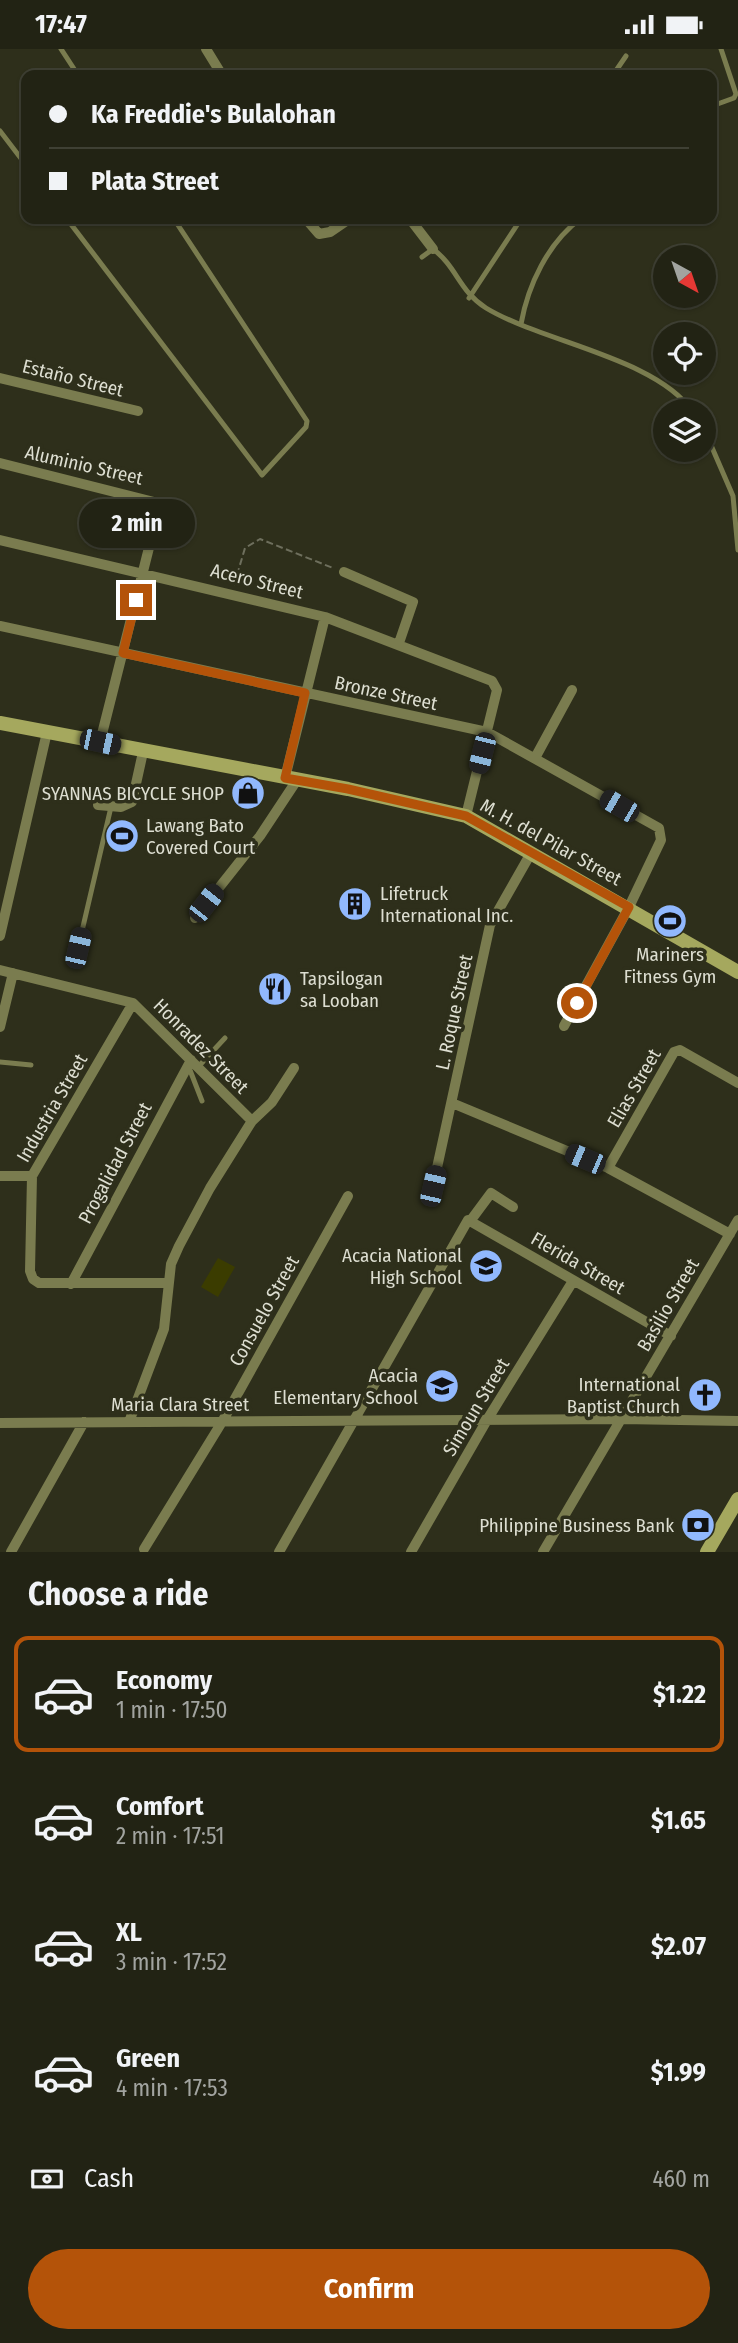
<!DOCTYPE html>
<html lang="en">
<head>
<meta charset="utf-8">
<style>
	:root { --surface:#222314; --page:#2e2f22; --text:#f1f3f6; --muted:#a2a4a0; --line:#3f4034; --accent:#b45309 }
	body { margin:0; font-family:"Fira Sans Condensed",sans-serif; background:var(--page); color:var(--text); height:100vh; display:flex; flex-direction:column; font-size:26px; white-space:nowrap }
	* { box-sizing:border-box; margin:0 }
	p { font-size:23px; color:var(--muted) }
	.icon { flex:none; width:38px; height:38px; fill:none; stroke:currentColor; stroke-width:2; stroke-linecap:round; stroke-linejoin:round }
	.map { position:relative; height:1503px; overflow:hidden }
	.sheet { display:flex; flex-direction:column; background:var(--surface); flex:1 }
	.sheet>* { flex:none }
	.guide { position:absolute; left:21px; top:21px; width:696px; height:154px; border-radius:14px; box-shadow:0 2px 5px #0004,0 0 0 2px var(--line); display:grid; align-content:center; height:154px; padding:0 28px; background:var(--surface) }
	.needle { width:46px; rotate:140deg }
	.fabs { position:absolute; left:653px; top:196px; display:grid; gap:14px }
	.fabs a { display:grid; place-items:center; width:63px; height:63px; border-radius:50%; background:var(--surface); box-shadow:0 2px 5px #0004,0 0 0 2px var(--line); font-size:35px }
	.end { position:absolute; width:32px; height:32px; margin:-16px; border:9px solid #b45309; background:#fff; box-shadow:0 0 0 4px #fff }
	.from { border-radius:50% }
	.bubble { position:absolute; height:49px; border-radius:24px; background:var(--surface); box-shadow:0 2px 5px #0004,0 0 0 2px var(--line); font-size:23px; font-weight:700; line-height:49px; text-align:center }
	.car { position:absolute; width:21px; height:42px; margin:-21px -10px; border-radius:9px; box-shadow:0 0 5px 2px #0007; background:linear-gradient(#222 24%,#8ab4d8 0 40%,#222 0 76%,#8ab4d8 0 86%,#222 0) }
	.guide b { display:flex; align-items:center; gap:24px; height:66px; font-size:26px }
	.guide b+b { border-top:2px solid var(--line) }
	.guide i { width:18px; height:18px; background:var(--text) }
	ul { padding:0; list-style:none }
	li { display:flex; align-items:center; gap:21px; height:116px; margin:0 14px 10px; padding:0 14px; border:4px solid transparent; border-radius:14px }
	li div { flex:1 }
	li b { display:block; font-size:26px }
	li em { font-style:normal; font-weight:700 }
	li.on { border-color:var(--accent) }
	li>.icon { width:63px; height:63px; stroke-width:1.5 }
	h2 { padding:0 28px; font-size:32px; line-height:84px }
	.pay { display:flex; align-items:center; gap:18px; height:77px; padding:0 28px; font-size:26px }
	.pay p { margin-inline-start:auto }
	.primary-button { display:flex; gap:14px; margin-top:auto; padding:14px 28px }
	.primary-button a { flex:1; height:80px; border-radius:42px; background:var(--accent); color:#fff; font-size:28px; font-weight:700; line-height:80px; text-align:center }
	.status { display:flex; justify-content:space-between; align-items:center; height:49px; padding:0 35px; background:var(--surface); direction:ltr }
	.status svg { height:19px; fill:currentColor }
	.map>svg:first-child { display:block }
	.pitch { fill:#3b3c00 }
	.lines { fill:none; stroke-linecap:round; stroke-linejoin:round }
	.path { stroke:#6e6f5d; stroke-width:2; stroke-dasharray:7 3.5; stroke-linecap:butt }
	.lane { stroke:#7a7c4f; stroke-width:5 }
	.street { stroke:#7a7c4f; stroke-width:10 }
	.secondary { stroke:#a5a85e; stroke-width:14 }
	.route { stroke:#b45309; stroke-width:9 }
	.labels { text-anchor:middle; dominant-baseline:central; stroke-width:7; stroke-linejoin:round; paint-order:stroke }
	.street-label { font-size:19px; fill:#ddded1; stroke:#2e2f1b }
	.poi-label { font-size:19px; fill:#ddded1; stroke:#2e2f1b; text-anchor:end }
</style>
</head>
<body>
<div class="status"><b>17:47</b><svg viewBox="0 0 49 12"><path d="M0 12V9h3v3zM5 12V6h3v6zM10 12V3h3v9zM15 12V0h3v12zM26 1h20v11H26zM47 4h2v5h-2z"/></svg></div>
<div class="map">
<svg width="738" height="1503" viewBox="0 0 738 1503">
	<rect width="100%" height="100%" fill="#2e2f1b"/>
	<path class="pitch" d="M 218,1209 L 235,1218 L 218,1248 L 201,1238 Z"/>
	<g class="lines">
		<path class="path" d="M 234,536 L 245,499 L 260,490 L 333,519"/>
		<path class="lane" d="M 61,0 L 78,26
			M 613,26 L 626,7
			M 712,57 L 734,49 L 736,45 L 721,0
			M 0,82 L 26,116
			M 67,170 L 262,426 L 306,378 L 307,372 L 174,170
			M 422,208 L 433,200 C 457,218 459,242 486,259 C 542,293 656,309 692,362
			M 469,249 L 521,170
			M 521,275 C 528,236 548,194 580,170
			M 704,380 L 733,447 L 738,501
			M 78,899 L 111,758
			M 0,1013 L 31,1016
			M 188,1016 L 202,1052
			M 198,1018 L 225,989"/>
		<path class="street" d="M 206,0 L 222,26
			M 306,170 L 319,185 L 330,183 L 349,170
			M 410,170 L 433,200
			M 0,329 L 138,362
			M 0,414 L 158,454 L 159,459 L 100,693
			M 0,491 L 325,568 L 492,632 L 497,641 L 466,767
			M 344,523 L 413,553 L 399,594
			M 0,577 L 487,683 L 659,779 L 661,791 L 629,858 L 564,977
			M 535,709 L 572,641
			M 285,729 L 325,568
			M 98,756 L 121,758 L 132,753 L 143,703
			M 195,869 L 260,787 L 297,731
			M 0,887 L 47,683
			M 0,921 L 133,954 L 252,1072
			M 133,954 L 32,1127 L 30,1222 L 33,1230 L 39,1234 L 169,1234
			M 0,978 L 13,924
			M 452,1054 L 608,1119 L 730,1185
			M 608,1119 L 674,1003 L 680,1001 L 738,1034
			M 0,1127 L 32,1127
			M 433,1137 L 490,876 L 531,804
			M 471,1171 L 491,1144 L 513,1158
			M 71,1235 L 191,1011
			M 129,1373 L 164,1280 L 171,1215 L 179,1197 L 210,1139 L 252,1072 L 272,1053 L 294,1019
			M 0,1374 L 622,1370 L 738,1372
			M 144,1500 L 222,1373 L 348,1147
			M 11,1503 L 84,1373
			M 279,1503 L 468,1171 L 671,1287
			M 411,1503 L 487,1371 L 573,1232
			M 543,1503 L 738,1171"/>
		<path class="secondary" d="M 0,674 L 348,740 L 466,767 L 738,923
			M 707,1503 L 738,1450"/>
	</g>
	<g class="lines">
		<path class="route" d="M 136,551 L 123,604 L 305,644 L 285,729 L 348,740 L 466,767 L 629,858 L 577,954"/>
	</g>
	<defs>
		<g id="shop-disc" transform="scale(1.75)"><circle r="9.5" fill="#91b8fd" stroke="#2e2f1b"/><path d="M-5-2.5h2.3a2.7 3.5 0 0 1 5.4 0H5L5.5 6h-11ZM-1.5-2.5h3a1.5 2.3 0 0 0-3 0Z" fill="#111"/></g>
		<g id="stadium-disc" transform="scale(1.75)"><circle r="9.5" fill="#91b8fd" stroke="#2e2f1b"/><path d="M0-5a6.5 5 0 1 0 0 10a6.5 5 0 1 0 0-10ZM-3.5-1.8h7v3.6h-7Z" fill="#111"/></g>
		<g id="building-disc" transform="scale(1.75)"><circle r="9.5" fill="#91b8fd" stroke="#2e2f1b"/><path d="M-4-6H4V6H1V3H-1V6H-4ZM-2.5-4.3h1.7v1.8h-1.7ZM.8-4.3h1.7v1.8H.8ZM-2.5-1h1.7V.8h-1.7ZM.8-1h1.7V.8H.8Z" fill="#111"/></g>
		<g id="restaurant-disc" transform="scale(1.75)"><circle r="9.5" fill="#91b8fd" stroke="#2e2f1b"/><path d="M-5-6h1v4h1v-4h1v4h1v-4h1v5L-1.5 .5V6h-2V.5L-5-1ZM5-6V6H3V1.5H1.5Q1.5-4 5-6Z" fill="#111"/></g>
		<g id="school-disc" transform="scale(1.75)"><circle r="9.5" fill="#91b8fd" stroke="#2e2f1b"/><path d="M0-5L7-2L0 1L-7-2ZM-4 1L0 2.5L4 1V4Q0 6-4 4Z" fill="#111"/></g>
		<g id="church-disc" transform="scale(1.75)"><circle r="9.5" fill="#91b8fd" stroke="#2e2f1b"/><path d="M-1.2-6h2.4v3.5h3.3v2.4h-3.3V6h-2.4V-.1h-3.3v-2.4h3.3Z" fill="#111"/></g>
		<g id="bank-disc" transform="scale(1.75)"><circle r="9.5" fill="#91b8fd" stroke="#2e2f1b"/><path d="M-6-4H6V4H-6ZM0-2.3a2.3 2.3 0 1 0 0 4.6a2.3 2.3 0 1 0 0-4.6Z" fill="#111"/></g>
	</defs>
	<g fill-rule="evenodd">
		<use href="#shop-disc" x="248" y="744"/>
		<use href="#stadium-disc" x="122" y="787"/>
		<use href="#building-disc" x="355" y="855"/>
		<use href="#stadium-disc" x="670" y="872"/>
		<use href="#restaurant-disc" x="275" y="940"/>
		<use href="#school-disc" x="486" y="1217"/>
		<use href="#school-disc" x="442" y="1337"/>
		<use href="#church-disc" x="705" y="1346"/>
		<use href="#bank-disc" x="698" y="1476"/>
	</g>
	<g class="labels">
		<g class="street-label">
			<text transform="translate(73 329) rotate(14)">Estaño Street</text>
			<text transform="translate(84 416) rotate(13)">Aluminio Street</text>
			<text transform="translate(257 532) rotate(14)">Acero Street</text>
			<text transform="translate(386 644) rotate(12)">Bronze Street</text>
			<text transform="translate(551 793) rotate(29)">M. H. del Pilar Street</text>
			<text transform="translate(454 963) rotate(-78)">L. Roque Street</text>
			<text transform="translate(201 997) rotate(45)">Honradez Street</text>
			<text transform="translate(634 1039) rotate(-60)">Elias Street</text>
			<text transform="translate(52 1059) rotate(-60)">Industria Street</text>
			<text transform="translate(115 1114) rotate(-62)">Progalidad Street</text>
			<text transform="translate(578 1214) rotate(30)">Flerida Street</text>
			<text transform="translate(668 1256) rotate(-60)">Basilio Street</text>
			<text transform="translate(264 1262) rotate(-61)">Consuelo Street</text>
			<text x="180" y="1355">Maria Clara Street</text>
			<text transform="translate(476 1358) rotate(-59)">Simoun Street</text>
		</g>
		<g class="poi-label">
			<text x="224" y="744">SYANNAS BICYCLE SHOP</text>
			<text x="146" y="776" text-anchor="start">Lawang Bato<tspan x="146" dy="22">Covered Court</tspan></text>
			<text x="380" y="844" text-anchor="start">Lifetruck<tspan x="380" dy="22">International Inc.</tspan></text>
			<text x="670" y="905" text-anchor="middle">Mariners<tspan x="670" dy="22">Fitness Gym</tspan></text>
			<text x="300" y="929" text-anchor="start">Tapsilogan<tspan x="300" dy="22">sa Looban</tspan></text>
			<text x="462" y="1206">Acacia National<tspan x="462" dy="22">High School</tspan></text>
			<text x="418" y="1326">Acacia<tspan x="418" dy="22">Elementary School</tspan></text>
			<text x="680" y="1335">International<tspan x="680" dy="22">Baptist Church</tspan></text>
			<text x="674" y="1476">Philippine Business Bank</text>
		</g>
	</g>
</svg>
<div class="fabs">
<a><svg class="needle" viewBox="-14 -14 28 28"><path d="M0-13l5 13h-10z" fill="#e53935"/><path d="M0 13l5-13h-10z" fill="#a2a4a0"/></svg></a>
<a><svg class="icon" aria-label="locate" viewBox="0 0 24 24"><circle cx="12" cy="12" r="6"/><path d="M12 2v4M12 18v4M2 12h4M18 12h4"/></svg></a>
<a><svg class="icon" aria-label="layers" viewBox="0 0 24 24"><path d="M12 4l9 5-9 5-9-5zM3 14l9 5 9-5"/></svg></a>
</div>
<i class="end from" style="left:577px;top:954px"></i>
<i class="end" style="left:136px;top:551px"></i>
<div class="bubble" style="left:79px;top:450px;width:116px">2 min</div>
<i class="car" style="left:100px;top:693px;rotate:102deg"></i>
<i class="car" style="left:482px;top:704px;rotate:194deg"></i>
<i class="car" style="left:619px;top:757px;rotate:300deg"></i>
<i class="car" style="left:206px;top:854px;rotate:38deg"></i>
<i class="car" style="left:78px;top:899px;rotate:13deg"></i>
<i class="car" style="left:585px;top:1110px;rotate:293deg"></i>
<i class="car" style="left:433px;top:1137px;rotate:13deg"></i>
<div class="guide">
<b><i class="from"></i>Ka Freddie's Bulalohan</b>
<b><i></i>Plata Street</b>
</div>
</div>
<section class="sheet">
<h2>Choose a ride</h2>
<ul>
<li class="on"><svg class="icon" aria-label="car" viewBox="0 0 24 24"><path d="M5 17H2v-5l4-1 3-4h7l3 4 3 1v5h-3M9 17h6M6 11h13"/><circle cx="7" cy="17" r="2"/><circle cx="17" cy="17" r="2"/></svg><div><b>Economy</b><p>1 min · 17:50</p></div><em>$1.22</em></li>
<li><svg class="icon" aria-label="car" viewBox="0 0 24 24"><path d="M5 17H2v-5l4-1 3-4h7l3 4 3 1v5h-3M9 17h6M6 11h13"/><circle cx="7" cy="17" r="2"/><circle cx="17" cy="17" r="2"/></svg><div><b>Comfort</b><p>2 min · 17:51</p></div><em>$1.65</em></li>
<li><svg class="icon" aria-label="car" viewBox="0 0 24 24"><path d="M5 17H2v-5l4-1 3-4h7l3 4 3 1v5h-3M9 17h6M6 11h13"/><circle cx="7" cy="17" r="2"/><circle cx="17" cy="17" r="2"/></svg><div><b>XL</b><p>3 min · 17:52</p></div><em>$2.07</em></li>
<li><svg class="icon" aria-label="car" viewBox="0 0 24 24"><path d="M5 17H2v-5l4-1 3-4h7l3 4 3 1v5h-3M9 17h6M6 11h13"/><circle cx="7" cy="17" r="2"/><circle cx="17" cy="17" r="2"/></svg><div><b>Green</b><p>4 min · 17:53</p></div><em>$1.99</em></li>
</ul>
<div class="pay"><svg class="icon" aria-label="cash" viewBox="0 0 24 24"><path d="M3 7h18v10H3z"/><circle cx="12" cy="12" r="2"/></svg>Cash<p>460 m</p></div>
<div class="primary-button"><a>Confirm</a></div>
</section>
</body>
</html>
